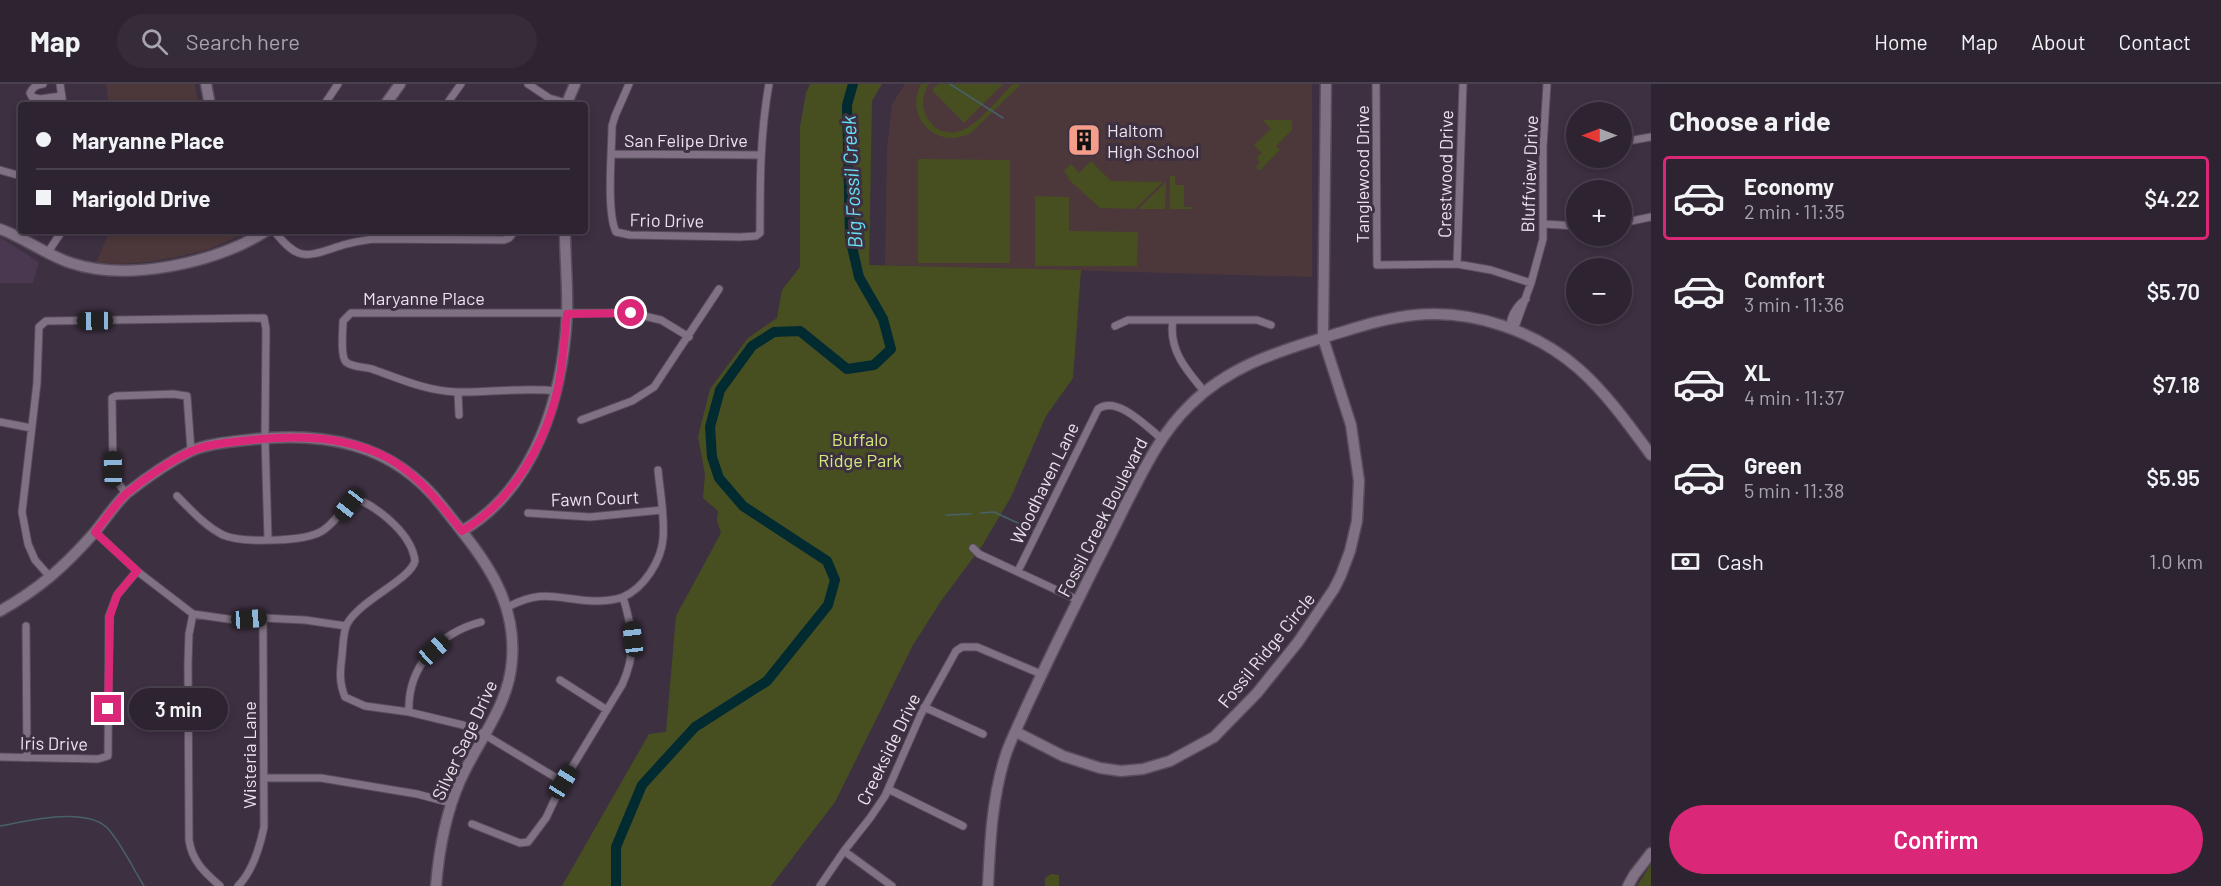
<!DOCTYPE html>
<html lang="en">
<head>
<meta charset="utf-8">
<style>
	:root { --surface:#2e2431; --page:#362c39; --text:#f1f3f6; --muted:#a7a4ab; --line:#49414d; --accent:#db2777 }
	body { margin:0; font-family:Barlow,sans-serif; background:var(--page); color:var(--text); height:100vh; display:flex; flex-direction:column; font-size:22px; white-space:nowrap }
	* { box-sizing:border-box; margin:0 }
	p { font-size:20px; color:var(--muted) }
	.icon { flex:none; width:33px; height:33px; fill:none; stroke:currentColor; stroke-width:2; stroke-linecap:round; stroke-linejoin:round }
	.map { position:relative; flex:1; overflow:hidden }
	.side { display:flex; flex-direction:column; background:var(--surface); width:570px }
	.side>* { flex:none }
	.top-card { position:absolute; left:18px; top:18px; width:570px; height:132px; border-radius:6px; box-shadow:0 3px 9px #0003,0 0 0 2px var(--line); display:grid; align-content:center; height:132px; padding:0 18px; background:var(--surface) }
	.needle { width:39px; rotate:270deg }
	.tools { position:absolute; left:1566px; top:18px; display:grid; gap:12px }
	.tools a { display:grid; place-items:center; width:66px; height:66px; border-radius:50%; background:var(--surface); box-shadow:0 3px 9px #0003,0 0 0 2px var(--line); font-size:30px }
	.end { position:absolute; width:27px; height:27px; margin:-14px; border:8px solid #db2777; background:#fff; box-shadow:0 0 0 3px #fff }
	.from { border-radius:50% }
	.bubble { position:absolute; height:42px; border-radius:21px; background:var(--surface); box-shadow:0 3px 9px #0003,0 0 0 2px var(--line); font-size:20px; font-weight:600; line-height:42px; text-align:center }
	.car { position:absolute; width:18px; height:36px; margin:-18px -9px; border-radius:8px; box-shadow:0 0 4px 2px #0007; background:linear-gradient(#222 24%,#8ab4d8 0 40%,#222 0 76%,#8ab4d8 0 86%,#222 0) }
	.top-card b { display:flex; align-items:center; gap:21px; height:57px; font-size:22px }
	.top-card b+b { border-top:2px solid var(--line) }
	.top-card i { width:15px; height:15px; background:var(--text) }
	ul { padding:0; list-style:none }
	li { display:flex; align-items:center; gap:18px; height:84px; margin:0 12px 9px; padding:0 6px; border:3px solid transparent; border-radius:6px }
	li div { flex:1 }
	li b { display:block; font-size:22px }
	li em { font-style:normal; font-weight:600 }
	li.on { border-color:var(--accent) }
	li>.icon { width:54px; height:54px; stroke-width:1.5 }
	h2 { padding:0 18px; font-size:27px; line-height:72px }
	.pay { display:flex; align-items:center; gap:15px; height:66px; padding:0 18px; font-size:22px }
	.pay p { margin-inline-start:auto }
	.action { display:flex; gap:12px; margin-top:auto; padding:12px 18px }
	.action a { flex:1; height:69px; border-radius:36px; background:var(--accent); color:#fff; font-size:24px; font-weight:600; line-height:69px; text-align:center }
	header { display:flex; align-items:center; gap:36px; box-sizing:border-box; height:84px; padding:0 30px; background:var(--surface); border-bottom:2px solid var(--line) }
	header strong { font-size:28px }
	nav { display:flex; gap:33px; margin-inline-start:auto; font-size:21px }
	.search { width:420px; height:54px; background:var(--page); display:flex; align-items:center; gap:15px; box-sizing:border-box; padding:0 21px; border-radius:33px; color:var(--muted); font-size:22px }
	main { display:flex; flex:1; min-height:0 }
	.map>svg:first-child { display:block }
	.built { fill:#49384f }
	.education { fill:#4c373b }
	.green { fill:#474f21 }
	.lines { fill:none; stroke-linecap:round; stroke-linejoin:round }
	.stream { stroke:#486169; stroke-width:1.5 }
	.river { stroke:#022a31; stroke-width:10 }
	.street-casing { stroke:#574d5b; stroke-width:9 }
	.secondary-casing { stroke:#574d5b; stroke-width:13 }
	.street { stroke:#807184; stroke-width:7 }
	.secondary { stroke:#807184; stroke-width:10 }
	.route { stroke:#db2777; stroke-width:8 }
	.labels { text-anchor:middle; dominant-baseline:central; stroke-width:6; stroke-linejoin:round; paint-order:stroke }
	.poi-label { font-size:18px; fill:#eae2ed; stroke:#3d3041; text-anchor:start }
	.street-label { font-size:18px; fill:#eae2ed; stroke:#3d3041 }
	.park-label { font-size:18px; fill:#d3e978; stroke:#3d3041 }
	.water-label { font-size:20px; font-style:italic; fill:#67e0f8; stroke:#3d3041 }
</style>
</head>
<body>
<header>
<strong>Map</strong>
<div class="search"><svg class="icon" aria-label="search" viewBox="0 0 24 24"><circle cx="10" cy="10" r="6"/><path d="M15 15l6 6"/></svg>Search here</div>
<nav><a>Home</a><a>Map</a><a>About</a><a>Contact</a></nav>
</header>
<main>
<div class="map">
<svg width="1651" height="802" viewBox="0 0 1651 802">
	<rect width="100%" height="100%" fill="#3d3041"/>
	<path class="built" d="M 0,153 L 39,178 L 33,199 L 0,199 Z"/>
	<path class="education" d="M 106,0 L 195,0 L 198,21 L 109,21 Z
		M 905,0 L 1312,0 L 1312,193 L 885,181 L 887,65 L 892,20 Z
		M 110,147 L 250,147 L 207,166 L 177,173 L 148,178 L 120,180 L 96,178 Z"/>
	<path class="green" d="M 810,0 L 882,0 L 872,17 L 869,181 L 1081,186 L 1073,294 L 1046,332 L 1011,413 L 982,462 L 941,517 L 913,561 L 835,718 L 771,802 L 562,802 L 649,650 L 666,648 L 676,532 L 721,449 L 717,436 L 718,427 L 703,414 L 705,390 L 698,353 L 710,305 L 748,254 L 777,234 L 782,206 L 800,183 L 800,43 L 806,9 Z
		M 921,0 L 929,0 C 912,24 935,60 965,45 C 981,37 1000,13 1013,0 L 1021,0 L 972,48 C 939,68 903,34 921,0 Z
		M 938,0 L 1003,0 L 964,39 L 932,6 Z
		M 1263,36 L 1292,36 L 1292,46 L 1276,62 L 1280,66 L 1259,87 L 1256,83 L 1260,79 L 1257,73 L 1262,69 L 1254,61 L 1271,45 Z
		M 918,75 L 1010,76 L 1010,179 L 918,179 Z
		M 1091,77 L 1111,97 L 1163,98 L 1135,125 L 1100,124 L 1067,94 L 1069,93 L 1064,87 L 1071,80 L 1079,89 Z
		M 1170,92 L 1175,92 L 1175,101 L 1184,101 L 1184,123 L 1192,123 L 1191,125 L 1170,125 Z
		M 1166,98 L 1165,125 L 1138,125 Z
		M 1035,112 L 1069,113 L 1069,147 L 1138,148 L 1137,182 L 1035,182 Z
		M 1651,780 L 1651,802 L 1637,802 Z
		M 1051,790 L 1059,791 L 1059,802 L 1045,802 L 1045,794 Z"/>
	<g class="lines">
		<path class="stream" d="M 950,0 L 1003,34
			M 981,429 L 994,428 L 1033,446
			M 946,431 L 971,430
			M 0,742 C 28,737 90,721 110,747 C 123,763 133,784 144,802"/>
		<path class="river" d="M 616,802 L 616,763 L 642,701 L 695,643 L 767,597 L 828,521 L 835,496 L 827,477 L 743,422 L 719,394 L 712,373 L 710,343 L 720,306 L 752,262 L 774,248 L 800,247 L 847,285 L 874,281 L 891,265 L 883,235 L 859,193 L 850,154 L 847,21 L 853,0"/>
		<g class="street-casing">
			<path id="street" d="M 43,0 C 36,1 33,3 30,9 L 32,13 L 40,15 L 61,12
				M 60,0 L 63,21
				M 528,0 L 549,14 L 566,19
				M 629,0 L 615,32 L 612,42 C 612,67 606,127 616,148 L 630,151 L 740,153 L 756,152 L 760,149 C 760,98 760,50 769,0
				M 1376,0 L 1377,181 L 1457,180 L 1491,186 L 1531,199
				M 324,21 L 338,0
				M 446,21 L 461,0
				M 1622,58 L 1651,53
				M 612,70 L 760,71
				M 0,86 L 21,92
				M 1622,139 L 1651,133
				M 1544,140 L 1576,142
				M 274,147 C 299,178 306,173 340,162 C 351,158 362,157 373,155 L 504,156 L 509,154 L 515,147
				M 48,168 L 62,147
				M 1457,180 L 1463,0
				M 1173,236 C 1168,265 1186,286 1204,307
				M 1115,242 L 1128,236 L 1257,236 L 1271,241
				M 1511,244 L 1515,243 L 1531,199 L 1543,155 L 1543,63 L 1547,0
				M 1511,245 C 1508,235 1517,221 1526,215
				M 557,307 C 523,303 490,309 456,308 C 427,307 400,295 372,285 C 366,283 351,283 346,278 C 340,272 343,245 343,237 L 351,229 L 631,229 L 661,236 L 689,253
				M 458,308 L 459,331
				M 581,336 L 632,317 L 654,303 L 719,205
				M 0,338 L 31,344
				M 126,410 L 117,397 L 113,385 L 112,314 L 116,312 L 173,310 L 187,312 L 191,367
				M 177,412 C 191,426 205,442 223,451 C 241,459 305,458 322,447 C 336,439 345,418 360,416 C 382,427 412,451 415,477 C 410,496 360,516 347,540 C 343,548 343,562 342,572 C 340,587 339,599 345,613 L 365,622 L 409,628 L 463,641 L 485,651 L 563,698
				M 528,429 L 590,433 L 662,426
				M 95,448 L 137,487 L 193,530 L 235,536 L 263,534 L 305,536 L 346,542
				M 973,464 L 979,470 L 1078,516
				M 1018,487 L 1098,325 C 1117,311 1147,343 1162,355
				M 51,494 L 35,476 L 28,460 L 22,428 L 37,299 L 39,243 L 46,237 L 264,234 L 266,245 L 265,354 L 268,455
				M 506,524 C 543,503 558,516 595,517 C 604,517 615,516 623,513 C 644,504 661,477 663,455 C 665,432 660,408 658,386
				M 193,530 L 189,550 L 188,580 L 189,756 C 192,777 204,788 220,802
				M 26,542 L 27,674
				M 560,596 L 607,626
				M 924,623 L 983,650
				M 409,628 C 407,583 439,549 481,538
				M 0,673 L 98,675 L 108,672 L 109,532 L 117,511 L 137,487
				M 265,694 L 321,694 L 417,710 L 451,719
				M 888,705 L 963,742
				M 472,740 L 520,759 L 528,758 L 546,734 L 563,698 L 622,601 C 637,568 633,547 623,513
				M 844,767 L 892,802
				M 238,802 C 252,788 260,762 264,743 L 263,534
				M 820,802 L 844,767 L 870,734 L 885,712 L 921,630 L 956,567 L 962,563 L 977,563 L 1041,590"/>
		</g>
		<g class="secondary-casing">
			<path id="secondary" d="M 206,0 L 210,21
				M 385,21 L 400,0
				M 566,21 L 575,0
				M 0,145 C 25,154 46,171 71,179 C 128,198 216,179 266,147
				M 462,447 C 536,404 563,311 567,230 C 568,202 565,174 565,147
				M 0,527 C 39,505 64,483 94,449 C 105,436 115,420 127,409 C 146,394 169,378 191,367 C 207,360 228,358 246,356 C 323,347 392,358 442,422 C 479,469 517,511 512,576 C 509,622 478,656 460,697 C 445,731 439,765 436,802
				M 1016,648 L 1063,672 L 1100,684 L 1121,687 L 1143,685 L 1170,677 L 1214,653 L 1257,609 L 1298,558 L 1334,505 L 1341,491 L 1350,467 L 1357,437 L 1359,397 L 1351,341 L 1323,254 L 1326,0
				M 988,802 C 990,757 992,713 1006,670 C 1011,655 1019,640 1025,626 C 1043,587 1062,548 1081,510 C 1095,481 1110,453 1124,424 C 1143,387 1160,350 1190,321 C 1227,284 1273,269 1322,254 C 1353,245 1383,234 1415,231 C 1472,225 1536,247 1579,285 C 1607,310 1629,341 1651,371
				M 1628,802 L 1634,791 L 1651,769"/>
		</g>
		<use href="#street" class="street"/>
		<use href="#secondary" class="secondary"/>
	</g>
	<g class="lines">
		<path class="route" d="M 108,625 L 110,532 L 117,511 L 137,487 L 95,448 C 105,436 115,420 127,409 C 144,395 171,376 192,367 C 207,360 225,359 241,357 C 291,351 342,350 388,374 C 420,392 440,420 462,447 C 510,419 544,363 557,308 C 563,283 564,256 567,230 L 631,229"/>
	</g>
	<defs>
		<g id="building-square" transform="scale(1.725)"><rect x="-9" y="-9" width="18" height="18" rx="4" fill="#f49d8b" stroke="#3d3041"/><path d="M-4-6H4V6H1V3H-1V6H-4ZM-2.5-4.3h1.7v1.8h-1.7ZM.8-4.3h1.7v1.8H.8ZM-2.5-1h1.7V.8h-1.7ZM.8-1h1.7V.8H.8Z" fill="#111"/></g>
	</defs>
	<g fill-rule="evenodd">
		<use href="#building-square" x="1084" y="56"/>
	</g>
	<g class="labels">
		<g class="poi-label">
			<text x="1107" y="46">Haltom<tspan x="1107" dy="21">High School</tspan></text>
		</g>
		<g class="street-label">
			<text x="686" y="56">San Felipe Drive</text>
			<text transform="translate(1362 90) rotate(-90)">Tanglewood Drive</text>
			<text transform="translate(1445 90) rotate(-89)">Crestwood Drive</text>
			<text transform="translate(1529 90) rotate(-88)">Bluffview Drive</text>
			<text transform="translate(667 136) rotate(1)">Frio Drive</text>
			<text x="424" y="214">Maryanne Place</text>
			<text transform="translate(1044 399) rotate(-64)">Woodhaven Lane</text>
			<text transform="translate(595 414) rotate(-2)">Fawn Court</text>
			<text transform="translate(1102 433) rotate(-63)">Fossil Creek Boulevard</text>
			<text transform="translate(1266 566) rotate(-51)">Fossil Ridge Circle</text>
			<text transform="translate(464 656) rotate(-65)">Silver Sage Drive</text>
			<text transform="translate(54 659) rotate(1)">Iris Drive</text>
			<text transform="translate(888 665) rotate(-64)">Creekside Drive</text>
			<text transform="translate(249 671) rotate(-90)">Wisteria Lane</text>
		</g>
		<g class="park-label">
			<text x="860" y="355">Buffalo<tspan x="860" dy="21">Ridge Park</tspan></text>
		</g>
		<g class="water-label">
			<text transform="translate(851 98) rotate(-93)">Big Fossil Creek</text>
		</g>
	</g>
</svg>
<div class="tools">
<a><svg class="needle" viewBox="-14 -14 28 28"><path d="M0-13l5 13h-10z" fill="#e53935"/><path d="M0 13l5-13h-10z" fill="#a7a4ab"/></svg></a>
<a>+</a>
<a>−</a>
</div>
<i class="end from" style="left:631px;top:229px"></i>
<i class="end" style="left:108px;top:625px"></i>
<div class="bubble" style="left:129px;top:604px;width:99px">3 min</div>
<i class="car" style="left:95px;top:237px;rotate:269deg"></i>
<i class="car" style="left:113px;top:385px;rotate:359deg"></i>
<i class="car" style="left:349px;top:421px;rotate:218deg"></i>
<i class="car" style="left:249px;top:535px;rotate:86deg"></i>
<i class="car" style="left:633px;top:555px;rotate:353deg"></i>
<i class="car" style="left:434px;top:566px;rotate:48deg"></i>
<i class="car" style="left:563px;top:698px;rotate:32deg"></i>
<div class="top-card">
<b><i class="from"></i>Maryanne Place</b>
<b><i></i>Marigold Drive</b>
</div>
</div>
<section class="side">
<h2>Choose a ride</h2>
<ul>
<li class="on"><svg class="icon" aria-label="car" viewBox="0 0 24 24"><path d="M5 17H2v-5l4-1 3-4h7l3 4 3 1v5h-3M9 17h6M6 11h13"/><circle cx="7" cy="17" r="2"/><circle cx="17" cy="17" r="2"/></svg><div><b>Economy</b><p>2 min · 11:35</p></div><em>$4.22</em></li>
<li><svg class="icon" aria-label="car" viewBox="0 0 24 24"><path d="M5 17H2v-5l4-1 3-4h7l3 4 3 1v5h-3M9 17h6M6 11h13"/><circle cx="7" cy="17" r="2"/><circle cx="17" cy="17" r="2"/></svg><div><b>Comfort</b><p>3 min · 11:36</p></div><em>$5.70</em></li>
<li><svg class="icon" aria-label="car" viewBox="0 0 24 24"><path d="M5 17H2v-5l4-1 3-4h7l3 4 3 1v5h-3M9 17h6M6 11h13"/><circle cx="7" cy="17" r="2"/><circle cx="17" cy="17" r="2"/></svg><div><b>XL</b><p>4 min · 11:37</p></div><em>$7.18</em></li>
<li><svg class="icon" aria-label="car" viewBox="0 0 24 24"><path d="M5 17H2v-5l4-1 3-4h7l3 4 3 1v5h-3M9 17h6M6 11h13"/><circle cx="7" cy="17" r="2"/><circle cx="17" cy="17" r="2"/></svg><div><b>Green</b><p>5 min · 11:38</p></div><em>$5.95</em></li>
</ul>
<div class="pay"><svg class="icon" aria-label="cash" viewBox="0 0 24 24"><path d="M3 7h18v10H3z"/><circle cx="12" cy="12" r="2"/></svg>Cash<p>1.0 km</p></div>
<div class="action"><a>Confirm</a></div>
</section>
</main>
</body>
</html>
